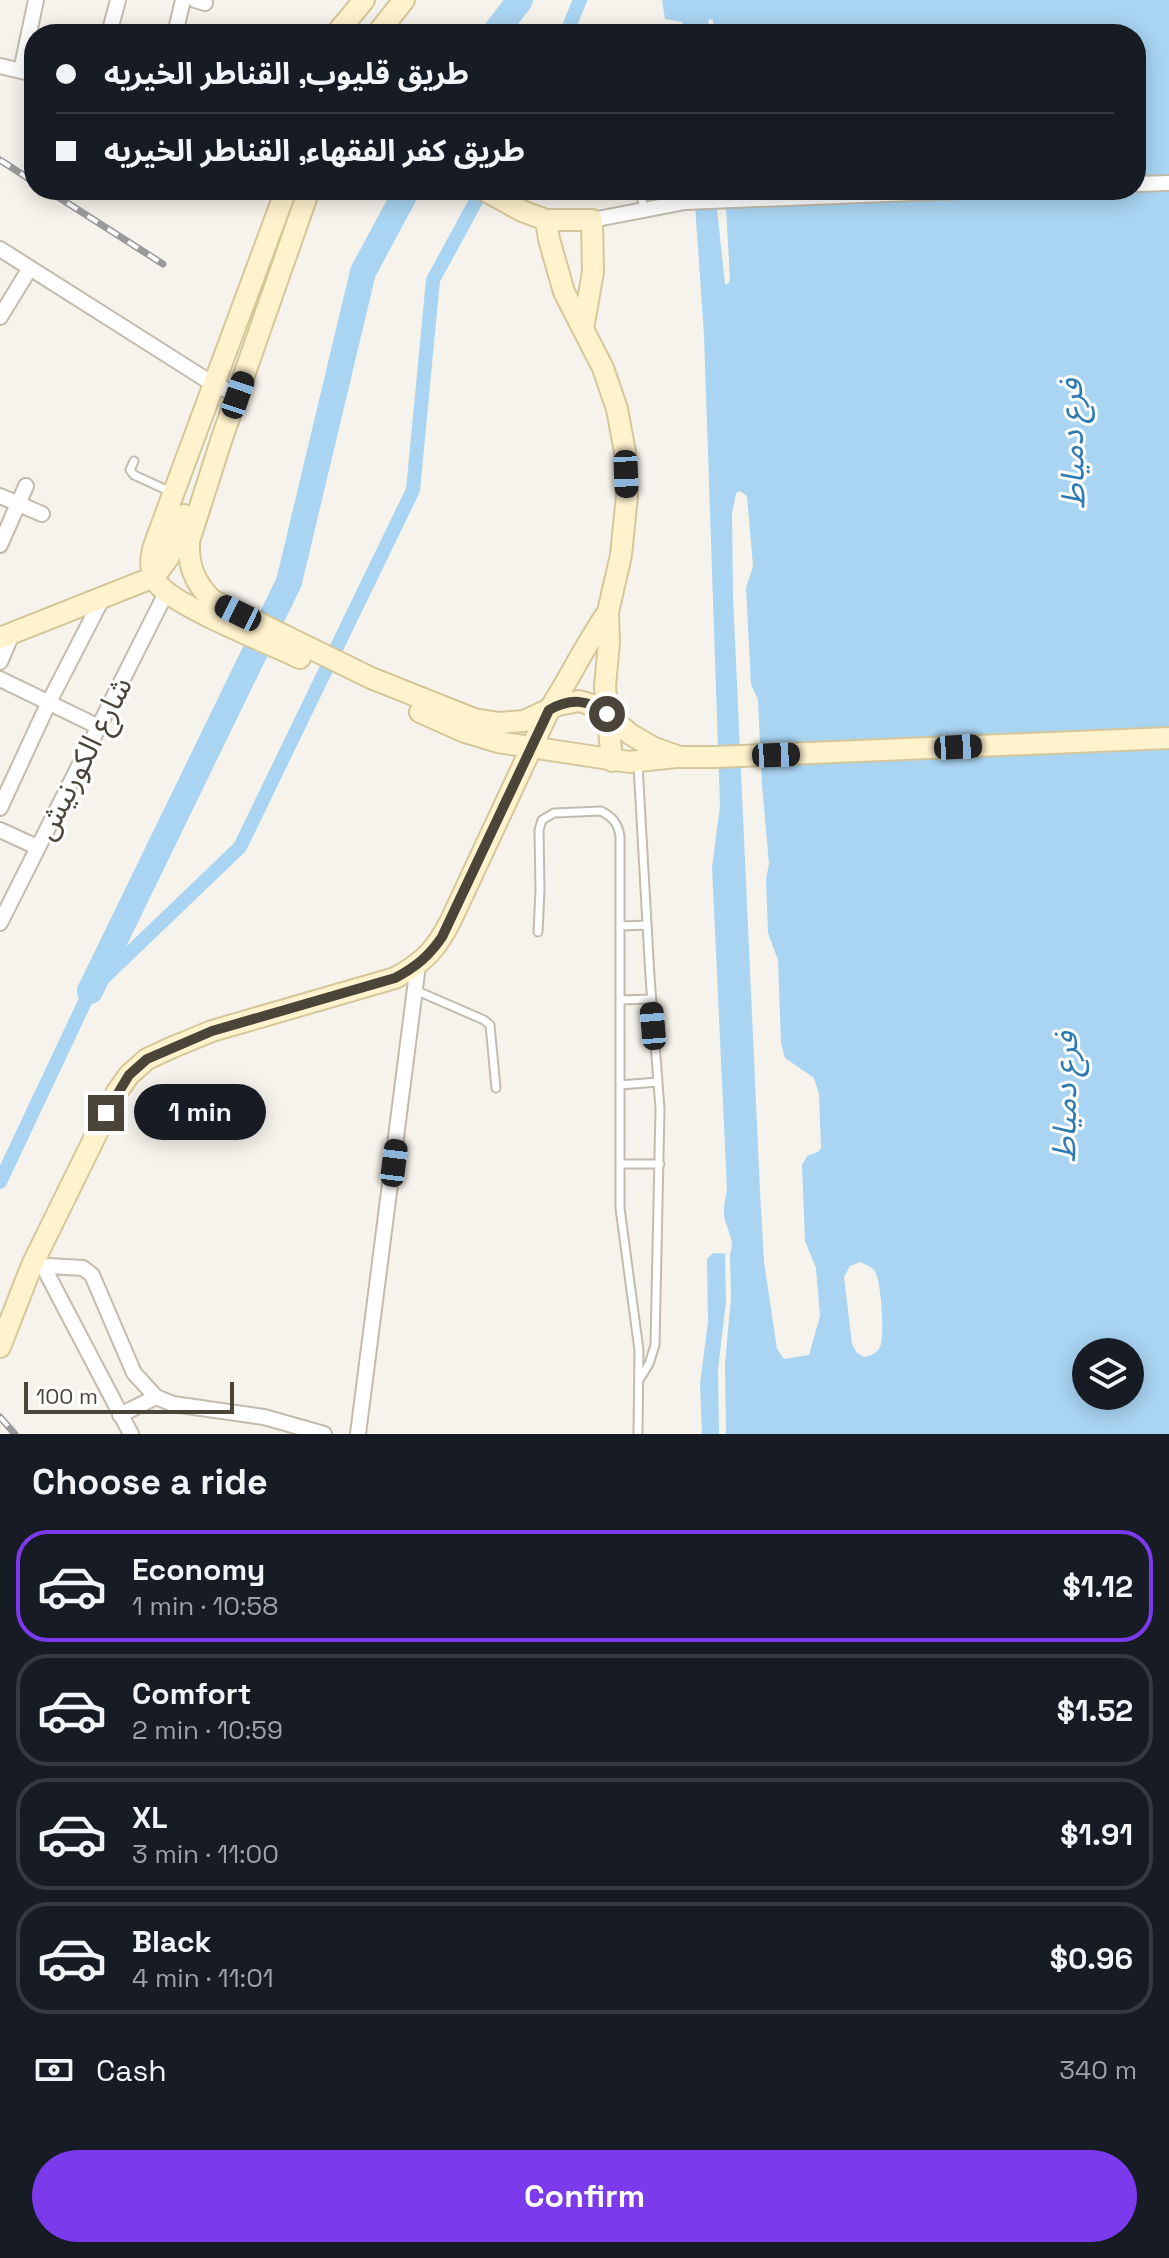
<!DOCTYPE html>
<html lang="en">
<head>
<meta charset="utf-8">
<style>
	:root { --surface:#171b24; --page:#20242c; --text:#f1f3f6; --muted:#9ea1a6; --line:#363941; --accent:#7c3aed }
	body { margin:0; font-family:"Space Grotesk","Noto Sans Arabic",sans-serif; background:var(--page); color:var(--text); height:100vh; display:flex; flex-direction:column; font-size:30px; white-space:nowrap }
	* { box-sizing:border-box; margin:0 }
	p { font-size:26px; color:var(--muted) }
	.icon { flex:none; width:44px; height:44px; fill:none; stroke:currentColor; stroke-width:2; stroke-linecap:round; stroke-linejoin:round }
	.map { position:relative; height:1434px; overflow:hidden }
	.panel { display:flex; flex-direction:column; background:var(--surface); flex:1 }
	.panel>* { flex:none }
	.banner { position:absolute; left:24px; top:24px; width:1122px; height:176px; border-radius:32px; box-shadow:0 4px 20px #0003; display:grid; align-content:center; height:176px; padding:0 32px; background:var(--surface) }
	.fabs { position:absolute; left:1072px; top:1338px; display:grid; gap:16px }
	.fabs a { display:grid; place-items:center; width:72px; height:72px; border-radius:50%; background:var(--surface); box-shadow:0 4px 20px #0003; font-size:40px }
	.scale { position:absolute; left:24px; bottom:20px; width:210px; box-sizing:border-box; padding-left:8px; border:4px solid #4b4439; border-top:0; font-size:22px; line-height:28px; white-space:nowrap; color:#4b4439; -webkit-text-stroke:6px #fff; paint-order:stroke }
	.end { position:absolute; width:36px; height:36px; margin:-18px; border:10px solid #4b4439; background:#fff; box-shadow:0 0 0 4px #fff }
	.from { border-radius:50% }
	.bubble { position:absolute; height:56px; border-radius:28px; background:var(--surface); box-shadow:0 4px 20px #0003; font-size:26px; font-weight:600; line-height:56px; text-align:center }
	.car { position:absolute; width:24px; height:48px; margin:-24px -12px; border-radius:10px; box-shadow:0 0 6px 2px #0007; background:linear-gradient(#222 24%,#8ab4d8 0 40%,#222 0 76%,#8ab4d8 0 86%,#222 0) }
	.banner b { display:flex; align-items:center; gap:28px; height:76px; font-size:30px }
	.banner b+b { border-top:2px solid var(--line) }
	.banner i { width:20px; height:20px; background:var(--text) }
	ul { padding:0; list-style:none }
	li { display:flex; align-items:center; gap:24px; height:112px; margin:0 16px 12px; padding:0 16px; border:4px solid var(--line); border-radius:32px }
	li div { flex:1 }
	li b { display:block; font-size:30px }
	li em { font-style:normal; font-weight:600 }
	li.selected { border-color:var(--accent) }
	li>.icon { width:72px; height:72px; stroke-width:1.5 }
	h2 { padding:0 32px; font-size:36px; line-height:96px }
	.pay { display:flex; align-items:center; gap:20px; height:88px; padding:0 32px; font-size:30px }
	.pay p { margin-inline-start:auto }
	.cta { display:flex; gap:16px; margin-top:auto; padding:16px 32px }
	.cta a { flex:1; height:92px; border-radius:48px; background:var(--accent); color:#fff; font-size:32px; font-weight:600; line-height:92px; text-align:center }
	.map>svg:first-child { display:block }
	.water { fill:#a9d4f2; fill-rule:evenodd }
	.pier { fill:#f6f3ec }
	.lines { fill:none; stroke-linecap:round; stroke-linejoin:round }
	.canal { stroke:#a9d4f2; stroke-width:14 }
	.river { stroke:#a9d4f2; stroke-width:26 }
	.lane-casing { stroke:#c2bbae; stroke-width:11 }
	.street-casing { stroke:#c2bbae; stroke-width:18 }
	.secondary-casing { stroke:#d6c79b; stroke-width:24 }
	.lane { stroke:#fff; stroke-width:7 }
	.street { stroke:#fff; stroke-width:14 }
	.secondary { stroke:#fff3cd; stroke-width:20 }
	.rail-casing { stroke:#9a9a9a; stroke-width:7 }
	.rail { stroke:#fff; stroke-width:4; stroke-dasharray:12; stroke-linecap:butt }
	.route { stroke:#4b4439; stroke-width:10 }
	.labels { text-anchor:middle; dominant-baseline:central; stroke-width:6; stroke-linejoin:round; paint-order:stroke }
	.street-label { font-size:30px; fill:#4b4439; stroke:#fff }
	.water-label { font-size:32px; font-style:italic; fill:#2e7ab2; stroke:#fff }
</style>
</head>
<body>
<div class="map">
<svg width="1169" height="1434" viewBox="0 0 1169 1434">
	<rect width="100%" height="100%" fill="#f6f3ec"/>
	<path class="water" d="M 662,0 L 1169,0 L 1169,1434 L 702,1434 L 700,1384 L 708,1322 L 707,1259 L 713,1253 L 730,1254 C 736,1239 726,1230 724,1215 C 723,1207 726,1197 727,1189 L 712,867 L 720,806 L 704,335 L 694,190 L 715,190 L 725,284 L 728,284 L 730,279 L 725,190 L 1136,190 L 1136,34 L 714,34 L 713,20 L 709,19 L 707,34 L 684,34 L 682,22 L 665,19 ZM 740,491 L 747,496 L 753,566 L 746,588 L 751,684 L 758,700 L 762,785 L 769,864 L 766,879 L 768,933 L 778,960 L 781,1043 L 785,1058 L 814,1078 L 819,1094 L 821,1148 L 818,1152 L 807,1156 L 802,1165 L 805,1241 L 816,1268 L 820,1316 L 809,1355 L 784,1359 L 777,1349 L 764,1262 L 760,1191 L 733,596 L 732,514 L 736,493 ZM 860,1262 C 866,1265 874,1267 876,1274 C 881,1284 885,1336 880,1347 C 877,1353 871,1356 864,1357 L 857,1353 L 852,1344 L 844,1277 L 850,1266 ZM 1086,1352 L 1130,1352 L 1130,1396 L 1086,1396 Z"/>
	<path class="pier" d="M 725,1254 L 730,1254 L 731,1298 L 725,1363 L 726,1434 L 719,1434 L 718,1369 L 726,1302 Z"/>
	<g class="lines">
		<path class="canal" d="M 566,34 L 580,0
			M 0,1182 L 90,991 L 240,847 L 413,490 L 433,280 L 482,190"/>
		<path class="river" d="M 494,34 L 520,0
			M 90,991 L 289,582 L 363,272 L 407,190"/>
		<g class="lane-casing">
			<path id="lane" d="M 640,190 L 644,210
				M 89,192 L 91,190
				M 134,461 L 130,470 L 134,475 L 171,492
				M 638,765 L 650,977 L 660,1109 L 655,1345 L 649,1364 L 639,1380
				M 620,926 L 647,925
				M 538,932 L 540,890 L 539,830 L 542,820 L 554,813 L 601,811 C 613,817 618,824 620,836 L 620,1208 L 639,1350 L 638,1434
				M 415,990 L 484,1020 L 490,1025 L 496,1088
				M 620,1000 L 651,999
				M 620,1085 L 658,1082
				M 620,1164 L 660,1164"/>
		</g>
		<g class="street-casing">
			<path id="street" d="M 195,0 L 205,3
				M 109,34 L 118,0
				M 175,34 L 183,0
				M 0,66 L 34,74
				M 21,71 L 36,0
				M 1136,184 L 1169,183
				M 592,220 L 685,202 L 987,190
				M 0,249 L 213,384 L 238,395
				M 0,317 L 30,268
				M 0,496 L 42,514
				M 0,545 L 26,486
				M 0,662 L 12,634
				M 0,679 L 99,727
				M 0,808 L 49,702 L 102,599
				M 0,830 L 37,847
				M 0,923 L 166,593
				M 32,1265 L 83,1268 L 92,1275 L 134,1373 L 156,1397 L 173,1404 L 264,1417 L 324,1434
				M 43,1266 L 131,1434
				M 120,1415 L 156,1397
				M 358,1434 L 418,965"/>
		</g>
		<g class="secondary-casing">
			<path id="secondary" d="M 336,34 L 364,0
				M 377,34 L 404,0
				M 286,190 L 155,543 C 150,557 149,573 159,585 C 175,606 271,644 300,658
				M 309,190 L 222,438 L 189,541 C 188,565 194,582 212,600 L 371,678 L 474,719 L 499,723 L 524,721 L 558,705 L 579,701 L 599,707 L 630,734 L 654,748 L 680,757 L 716,757 L 1169,738
				M 484,190 L 522,211 L 546,220 L 592,220 L 593,272 L 583,329
				M 546,220 L 549,239 L 564,292 L 603,368 L 617,409 L 625,452 L 627,496 L 621,555 L 608,612 L 609,642 L 605,686 L 612,761
				M 0,638 L 154,577 L 169,557 L 184,515
				M 420,712 L 465,732 L 498,742 L 629,762 L 676,757
				M 0,1347 L 32,1265 L 117,1092 L 129,1075 L 147,1059 L 173,1047 L 212,1031 L 395,978 C 424,962 436,950 451,920 L 549,710 C 570,678 586,643 608,612"/>
		</g>
		<use href="#lane" class="lane"/>
		<use href="#street" class="street"/>
		<use href="#secondary" class="secondary"/>
		<g class="rail-casing">
			<path id="rail" d="M 0,160 L 34,182
				M 47,190 L 163,264
				M 0,1417 L 15,1434"/>
		</g>
		<use href="#rail" class="rail"/>
	</g>
	<g class="lines">
		<path class="route" d="M 106,1113 L 129,1075 L 147,1059 L 212,1031 L 395,978 C 416,967 429,956 442,937 L 549,710 C 570,698 588,699 607,714"/>
	</g>
	<g class="labels">
		<g class="street-label">
			<text transform="translate(83 758) rotate(-63)">شارع الكورنيش</text>
		</g>
		<g class="water-label">
			<text transform="translate(1072 444) rotate(-91)">فرع دمياط</text>
			<text transform="translate(1065 1097) rotate(-89)">فرع دمياط</text>
		</g>
	</g>
</svg>
<div class="fabs">
<a><svg class="icon" aria-label="layers" viewBox="0 0 24 24"><path d="M12 4l9 5-9 5-9-5zM3 14l9 5 9-5"/></svg></a>
</div>
<div class="scale">100 m</div>
<i class="end from" style="left:607px;top:714px"></i>
<i class="end" style="left:106px;top:1113px"></i>
<div class="bubble" style="left:134px;top:1084px;width:132px">1 min</div>
<i class="car" style="left:238px;top:395px;rotate:19deg"></i>
<i class="car" style="left:626px;top:474px;rotate:178deg"></i>
<i class="car" style="left:238px;top:613px;rotate:296deg"></i>
<i class="car" style="left:958px;top:747px;rotate:87deg"></i>
<i class="car" style="left:776px;top:755px;rotate:88deg"></i>
<i class="car" style="left:653px;top:1026px;rotate:355deg"></i>
<i class="car" style="left:394px;top:1163px;rotate:7deg"></i>
<div class="banner">
<b><i class="from"></i>طريق قليوب, القناطر الخيريه</b>
<b><i></i>طريق كفر الفقهاء, القناطر الخيريه</b>
</div>
</div>
<section class="panel">
<h2>Choose a ride</h2>
<ul>
<li class="selected"><svg class="icon" aria-label="car" viewBox="0 0 24 24"><path d="M5 17H2v-5l4-1 3-4h7l3 4 3 1v5h-3M9 17h6M6 11h13"/><circle cx="7" cy="17" r="2"/><circle cx="17" cy="17" r="2"/></svg><div><b>Economy</b><p>1 min · 10:58</p></div><em>$1.12</em></li>
<li><svg class="icon" aria-label="car" viewBox="0 0 24 24"><path d="M5 17H2v-5l4-1 3-4h7l3 4 3 1v5h-3M9 17h6M6 11h13"/><circle cx="7" cy="17" r="2"/><circle cx="17" cy="17" r="2"/></svg><div><b>Comfort</b><p>2 min · 10:59</p></div><em>$1.52</em></li>
<li><svg class="icon" aria-label="car" viewBox="0 0 24 24"><path d="M5 17H2v-5l4-1 3-4h7l3 4 3 1v5h-3M9 17h6M6 11h13"/><circle cx="7" cy="17" r="2"/><circle cx="17" cy="17" r="2"/></svg><div><b>XL</b><p>3 min · 11:00</p></div><em>$1.91</em></li>
<li><svg class="icon" aria-label="car" viewBox="0 0 24 24"><path d="M5 17H2v-5l4-1 3-4h7l3 4 3 1v5h-3M9 17h6M6 11h13"/><circle cx="7" cy="17" r="2"/><circle cx="17" cy="17" r="2"/></svg><div><b>Black</b><p>4 min · 11:01</p></div><em>$0.96</em></li>
</ul>
<div class="pay"><svg class="icon" aria-label="cash" viewBox="0 0 24 24"><path d="M3 7h18v10H3z"/><circle cx="12" cy="12" r="2"/></svg>Cash<p>340 m</p></div>
<div class="cta"><a>Confirm</a></div>
</section>
</body>
</html>
